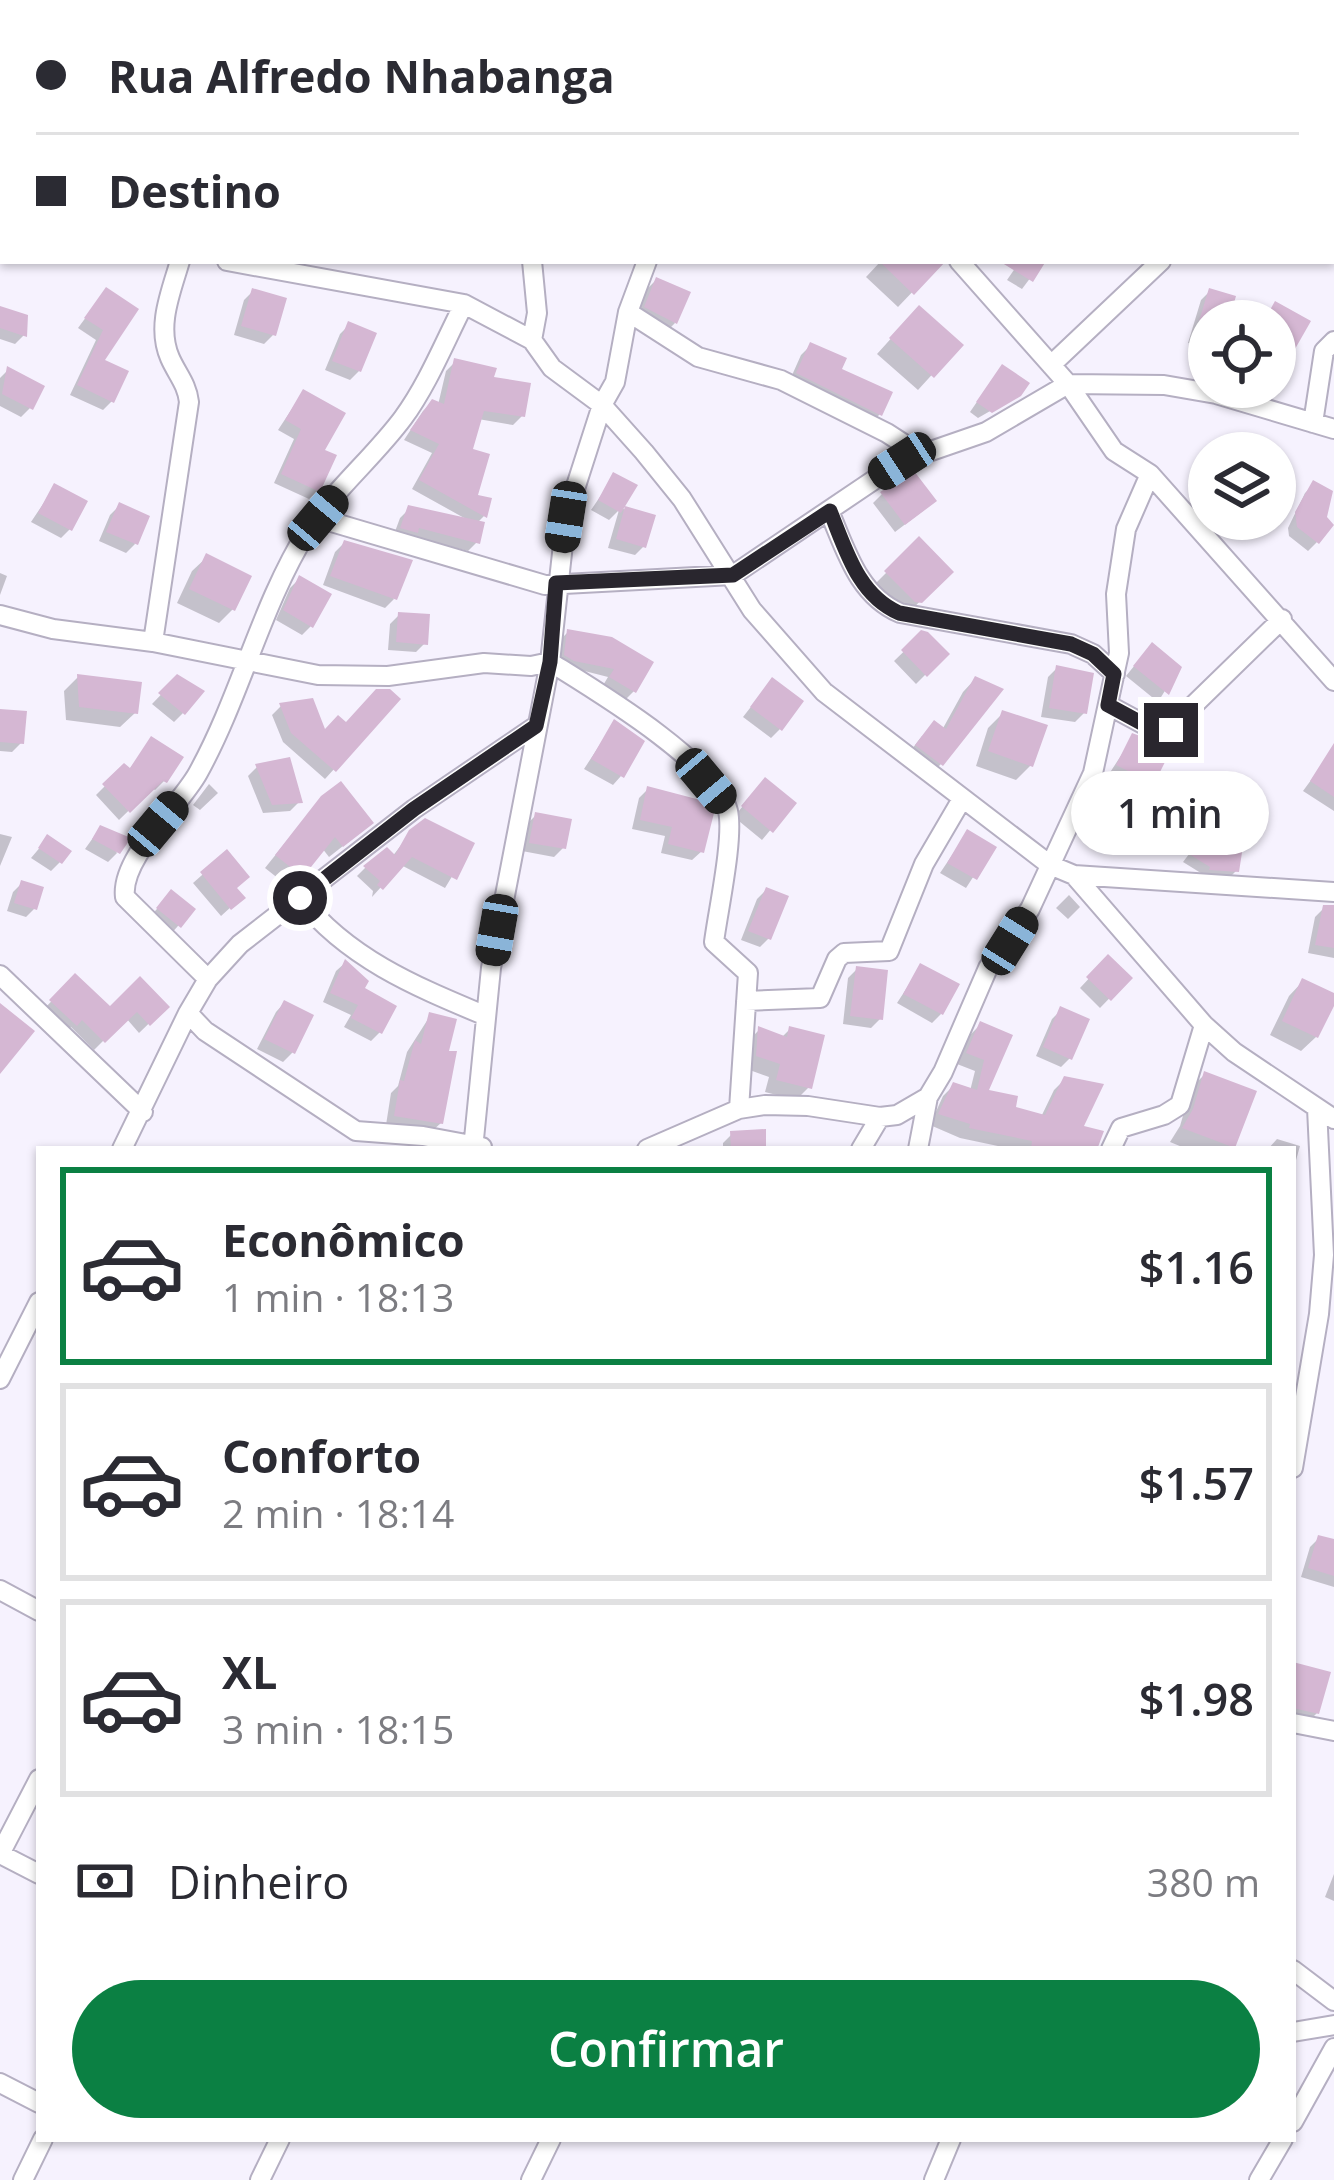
<!DOCTYPE html>
<html lang="pt">
<head>
<meta charset="utf-8">
<style>
	:root { --surface:#fff; --page:#f2f2f3; --text:#2b2b33; --muted:#7c7c81; --line:#e1e1e2; --accent:#0b8043 }
	body { margin:0; font-family:"Open Sans",sans-serif; background:var(--page); color:var(--text); height:100vh; display:flex; flex-direction:column; font-size:45px; white-space:nowrap }
	* { box-sizing:border-box; margin:0 }
	p { font-size:39px; color:var(--muted) }
	.icon { flex:none; width:66px; height:66px; fill:none; stroke:currentColor; stroke-width:2; stroke-linecap:round; stroke-linejoin:round }
	.map { position:relative; flex:1; overflow:hidden }
	.drawer { position:absolute; left:36px; top:1146px; width:1260px; height:996px; display:flex; flex-direction:column; background:var(--surface); border-radius:0px; box-shadow:0 3px 9px #0004 }
	.drawer>* { flex:none }
	.hud { position:absolute; left:0px; top:0px; width:1335px; height:264px; box-shadow:0 3px 9px #0004; display:grid; align-content:center; height:264px; padding:0 36px; background:var(--surface) }
	.buttons { position:absolute; left:1188px; top:300px; display:grid; gap:24px }
	.buttons a { display:grid; place-items:center; width:108px; height:108px; border-radius:50%; background:var(--surface); box-shadow:0 3px 9px #0004; font-size:60px }
	.end { position:absolute; width:54px; height:54px; margin:-27px; border:15px solid #29262e; background:#fff; box-shadow:0 0 0 6px #fff }
	.from { border-radius:50% }
	.bubble { position:absolute; height:84px; border-radius:42px; background:var(--surface); box-shadow:0 3px 9px #0004; font-size:39px; font-weight:600; line-height:84px; text-align:center }
	.car { position:absolute; width:36px; height:72px; margin:-36px -18px; border-radius:15px; box-shadow:0 0 9px 3px #0007; background:linear-gradient(#222 24%,#8ab4d8 0 40%,#222 0 76%,#8ab4d8 0 86%,#222 0) }
	.hud b { display:flex; align-items:center; gap:42px; height:114px; font-size:45px }
	.hud b+b { border-top:3px solid var(--line) }
	.hud i { width:30px; height:30px; background:var(--text) }
	ul { padding:21px 0 0; list-style:none }
	li { display:flex; align-items:center; gap:36px; height:198px; margin:0 24px 18px; padding:0 12px; border:6px solid var(--line); border-radius:0px }
	li div { flex:1 }
	li b { display:block; font-size:45px }
	li em { font-style:normal; font-weight:600 }
	li.current { border-color:var(--accent) }
	li>.icon { width:108px; height:108px; stroke-width:1.5 }
	.pay { display:flex; align-items:center; gap:30px; height:132px; padding:0 36px; font-size:45px }
	.pay p { margin-inline-start:auto }
	.action { display:flex; gap:24px; margin-top:auto; padding:24px 36px }
	.action a { flex:1; height:138px; border-radius:72px; background:var(--accent); color:#fff; font-size:48px; font-weight:600; line-height:138px; text-align:center }
	.map>svg:first-child { display:block }
	.shadow { fill:#0003 }
	.building { fill:#d5b7d3 }
	.lines { fill:none; stroke-linecap:round; stroke-linejoin:round }
	.street-casing { stroke:#b5afc2; stroke-width:22 }
	.street { stroke:#fff; stroke-width:18 }
	.route { stroke:#29262e; stroke-width:15 }
</style>
</head>
<body>
<div class="map">
<svg width="1334" height="2180" viewBox="0 0 1334 2180">
	<rect width="100%" height="100%" fill="#f6f2fe"/>
	<path class="shadow" d="M 881,261 L 939,261 L 940,263 L 898,307 L 866,277 Z
		M 1020,261 L 1043,261 L 1022,289 L 1007,280 Z
		M 656,280 L 675,323 L 666,332 L 637,316 L 647,289 Z
		M 106,290 L 135,310 L 100,361 L 112,401 L 103,410 L 70,395 L 96,340 L 78,328 Z
		M 253,291 L 273,335 L 264,344 L 234,335 L 244,300 Z
		M 1210,291 L 1226,321 L 1209,321 L 1209,349 L 1188,343 L 1201,300 Z
		M 1276,305 L 1289,354 L 1280,363 L 1275,360 L 1275,321 L 1263,321 Z
		M 0,309 L 24,335 L 15,344 L 0,339 Z
		M 905,323 L 959,345 L 918,390 L 877,354 Z
		M 349,325 L 359,371 L 350,380 L 325,370 L 340,334 Z
		M 810,346 L 880,414 L 871,423 L 789,382 L 801,355 Z
		M 455,362 L 490,379 L 522,416 L 513,425 L 478,419 L 469,451 L 475,497 L 488,501 L 484,516 L 477,523 L 477,542 L 468,551 L 410,536 L 393,537 L 400,518 L 409,509 L 466,519 L 412,489 L 432,453 L 404,440 L 423,411 L 432,402 L 438,405 L 446,371 Z
		M 8,370 L 30,408 L 21,417 L 0,406 L 0,378 Z
		M 994,377 L 1018,395 L 978,418 L 970,412 Z
		M 303,392 L 321,451 L 318,490 L 309,499 L 274,483 L 294,439 L 278,430 Z
		M 614,476 L 620,508 L 652,517 L 644,546 L 635,555 L 608,548 L 619,510 L 609,520 L 591,510 Z
		M 1314,484 L 1317,542 L 1308,551 L 1289,536 L 1288,528 L 1305,493 Z
		M 55,486 L 70,529 L 61,538 L 31,522 Z
		M 882,494 L 924,510 L 895,532 L 873,503 Z
		M 119,506 L 135,544 L 126,553 L 99,541 L 110,515 Z
		M 919,540 L 950,572 L 905,616 L 872,587 Z
		M 344,543 L 394,599 L 385,608 L 323,585 L 335,552 Z
		M 207,557 L 233,609 L 219,623 L 177,603 L 192,571 Z
		M 0,573 L 7,576 L 0,595 Z
		M 299,579 L 311,626 L 302,635 L 276,620 L 290,588 Z
		M 399,615 L 425,643 L 416,652 L 388,650 L 390,624 Z
		M 568,632 L 611,640 L 634,691 L 625,700 L 602,687 L 608,677 L 557,664 L 559,641 Z
		M 922,634 L 946,654 L 916,684 L 894,661 Z
		M 1143,655 L 1179,668 L 1158,702 L 1126,676 Z
		M 1057,668 L 1084,713 L 1075,722 L 1041,717 L 1048,677 Z
		M 78,677 L 135,713 L 120,727 L 66,720 L 64,691 Z
		M 178,677 L 183,713 L 174,722 L 152,704 Z
		M 975,679 L 941,764 L 929,776 L 905,758 L 922,736 L 942,730 L 963,692 Z
		M 764,690 L 780,729 L 771,738 L 743,717 Z
		M 397,700 L 325,779 L 283,742 L 272,715 L 281,706 L 324,734 Z
		M 0,712 L 21,743 L 12,752 L 0,751 Z
		M 1003,713 L 1031,765 L 1016,780 L 976,766 L 988,728 Z
		M 614,723 L 621,776 L 613,785 L 584,769 Z
		M 1133,737 L 1151,782 L 1142,791 L 1109,774 Z
		M 152,739 L 164,781 L 155,790 L 152,788 L 119,820 L 96,795 L 124,767 L 128,771 Z
		M 1328,757 L 1334,761 L 1334,811 L 1303,791 Z
		M 257,767 L 299,802 L 290,811 L 263,813 L 248,776 Z
		M 209,784 L 218,793 L 200,810 L 193,805 Z
		M 648,789 L 702,851 L 692,860 L 661,853 L 665,836 L 632,829 L 639,798 Z
		M 756,790 L 793,803 L 762,840 L 734,817 Z
		M 309,813 L 357,835 L 329,857 L 322,848 L 289,887 L 265,868 Z
		M 536,815 L 563,848 L 554,857 L 522,851 L 527,824 Z
		M 100,828 L 117,853 L 108,862 L 85,849 Z
		M 411,832 L 471,845 L 445,888 L 401,865 L 372,897 L 373,891 L 357,876 L 365,868 L 392,857 Z
		M 967,833 L 992,848 L 966,888 L 940,873 Z
		M 0,834 L 12,837 L 0,866 Z
		M 1202,837 L 1236,871 L 1228,879 L 1204,875 L 1183,862 Z
		M 48,838 L 60,862 L 51,871 L 31,858 Z
		M 227,853 L 234,888 L 242,897 L 221,916 L 193,883 Z
		M 22,883 L 35,908 L 26,917 L 7,911 L 13,892 Z
		M 766,890 L 769,938 L 760,947 L 741,940 L 757,899 Z
		M 1069,895 L 1080,907 L 1068,919 L 1056,908 Z
		M 163,902 L 192,910 L 170,935 L 149,918 Z
		M 1324,908 L 1334,908 L 1334,958 L 1308,953 L 1315,917 Z
		M 1108,958 L 1129,978 L 1100,1008 L 1080,988 Z
		M 345,963 L 380,1032 L 371,1041 L 344,1027 L 351,1015 L 323,1002 L 336,971 Z
		M 921,966 L 941,1014 L 932,1023 L 897,1003 Z
		M 857,969 L 880,1019 L 871,1028 L 843,1024 L 848,978 Z
		M 75,977 L 110,1010 L 166,1007 L 139,1033 L 126,1018 L 94,1050 L 71,1027 L 66,1033 L 42,1011 Z
		M 1303,981 L 1334,999 L 1316,1037 L 1301,1051 L 1270,1035 L 1289,996 Z
		M 284,1003 L 310,1016 L 292,1053 L 283,1062 L 257,1049 L 276,1012 Z
		M 1061,1010 L 1070,1058 L 1061,1067 L 1036,1056 L 1052,1019 Z
		M 430,1016 L 445,1053 L 441,1123 L 431,1132 L 386,1125 L 391,1093 L 398,1086 L 407,1052 Z
		M 981,1024 L 1009,1037 L 985,1092 L 1012,1109 L 1041,1117 L 1054,1090 L 1065,1079 L 1080,1128 L 1095,1145 L 1092,1149 L 1012,1149 L 960,1138 L 930,1125 L 943,1096 L 954,1085 L 970,1091 L 975,1071 L 957,1064 L 970,1035 Z
		M 790,1029 L 809,1087 L 796,1100 L 765,1092 L 769,1077 L 744,1068 L 746,1043 L 759,1030 L 781,1038 Z
		M 1205,1074 L 1233,1147 L 1231,1149 L 1187,1149 L 1170,1142 L 1180,1126 L 1191,1088 Z
		M 732,1134 L 763,1149 L 723,1149 L 723,1143 Z
		M 1277,1139 L 1300,1146 L 1293,1171 L 1293,1149 L 1268,1149 Z
		M 1319,1538 L 1334,1542 L 1334,1587 L 1301,1577 L 1310,1547 Z
		M 1293,1665 L 1317,1713 L 1308,1722 L 1293,1718 Z
		M 1334,1874 L 1334,1901 L 1325,1897 Z"/>
	<path class="building" d="M 879,261 L 946,261 L 914,295 Z
		M 999,261 L 1046,261 L 1033,282 Z
		M 656,277 L 691,292 L 677,324 L 644,307 Z
		M 106,287 L 139,309 L 105,360 L 129,371 L 114,403 L 77,385 L 103,330 L 84,318 Z
		M 252,288 L 287,298 L 276,336 L 241,326 Z
		M 1209,288 L 1236,296 L 1229,321 L 1199,321 Z
		M 1275,301 L 1311,321 L 1291,356 L 1275,347 L 1275,321 L 1264,321 Z
		M 919,305 L 964,345 L 934,378 L 889,338 Z
		M 0,306 L 28,315 L 27,337 L 0,328 Z
		M 348,321 L 377,333 L 361,372 L 332,361 Z
		M 810,342 L 847,358 L 842,369 L 893,392 L 882,416 L 796,373 Z
		M 454,358 L 497,368 L 494,377 L 531,383 L 525,417 L 484,411 L 473,449 L 490,454 L 478,495 L 492,498 L 487,518 L 419,480 L 439,444 L 410,430 L 432,399 L 444,404 Z
		M 1002,364 L 1030,383 L 1021,396 L 992,413 L 976,402 Z
		M 7,366 L 45,386 L 33,410 L 2,394 Z
		M 303,389 L 346,413 L 325,450 L 337,455 L 320,492 L 281,474 L 301,429 L 285,420 Z
		M 914,471 L 937,501 L 905,525 L 880,492 Z
		M 613,472 L 638,485 L 621,513 L 598,500 Z
		M 1313,480 L 1333,491 L 1327,517 L 1334,525 L 1319,544 L 1297,527 L 1295,512 Z
		M 54,483 L 88,501 L 72,531 L 38,513 Z
		M 119,502 L 150,516 L 138,545 L 106,532 Z
		M 408,505 L 485,522 L 480,544 L 419,528 L 418,533 L 400,528 Z
		M 625,506 L 656,515 L 646,548 L 616,539 Z
		M 919,536 L 954,572 L 922,603 L 915,602 L 884,571 Z
		M 344,540 L 413,560 L 397,600 L 330,576 Z
		M 206,553 L 252,576 L 235,611 L 189,589 Z
		M 299,575 L 332,594 L 313,628 L 283,610 Z
		M 398,612 L 430,614 L 428,645 L 396,642 Z
		M 567,629 L 612,637 L 654,662 L 636,693 L 609,677 L 614,669 L 574,661 L 564,655 Z
		M 921,630 L 928,632 L 950,654 L 927,677 L 901,650 Z
		M 1152,642 L 1182,667 L 1169,695 L 1133,666 Z
		M 1056,665 L 1094,673 L 1087,714 L 1049,708 Z
		M 77,674 L 142,682 L 138,714 L 79,707 Z
		M 177,674 L 205,691 L 185,715 L 158,693 Z
		M 975,676 L 1004,689 L 943,766 L 915,745 L 934,720 L 946,729 Z
		M 772,677 L 804,701 L 782,731 L 750,707 Z
		M 376,689 L 390,689 L 401,699 L 336,772 L 291,733 L 279,703 L 313,698 L 325,729 L 338,715 L 346,722 Z
		M 0,709 L 27,711 L 24,744 L 0,742 Z
		M 1002,710 L 1048,725 L 1033,767 L 988,751 Z
		M 614,719 L 645,741 L 624,778 L 591,759 Z
		M 1132,733 L 1172,748 L 1154,784 L 1116,765 Z
		M 151,736 L 184,757 L 167,783 L 163,781 L 130,813 L 102,784 L 124,763 L 130,768 Z
		M 1334,743 L 1334,797 L 1310,781 Z
		M 290,757 L 303,803 L 272,805 L 255,764 Z
		M 765,777 L 797,803 L 773,833 L 741,806 Z
		M 341,781 L 374,823 L 343,847 L 335,837 L 303,877 L 275,855 L 321,796 Z
		M 647,786 L 708,802 L 714,813 L 704,853 L 668,844 L 672,827 L 640,820 Z
		M 535,812 L 572,819 L 566,849 L 529,843 Z
		M 425,818 L 475,843 L 457,880 L 412,857 L 383,890 L 377,885 L 380,881 L 363,866 L 387,847 L 395,855 L 409,830 Z
		M 100,825 L 131,838 L 120,854 L 92,839 Z
		M 967,829 L 997,847 L 977,880 L 947,863 Z
		M 1201,833 L 1215,841 L 1243,846 L 1239,872 L 1209,870 L 1210,867 L 1189,854 Z
		M 47,834 L 72,851 L 62,864 L 38,848 Z
		M 227,849 L 250,877 L 237,888 L 246,898 L 231,910 L 200,872 Z
		M 21,880 L 44,887 L 37,910 L 14,903 Z
		M 766,887 L 789,896 L 771,940 L 748,931 Z
		M 171,889 L 196,909 L 181,928 L 156,908 Z
		M 1323,905 L 1334,905 L 1334,948 L 1315,945 Z
		M 1108,954 L 1133,978 L 1111,1001 L 1086,977 Z
		M 345,959 L 369,981 L 365,988 L 397,1006 L 382,1034 L 351,1018 L 358,1005 L 330,993 Z
		M 920,963 L 960,984 L 943,1015 L 903,994 Z
		M 856,966 L 888,970 L 883,1020 L 850,1016 Z
		M 75,973 L 110,1006 L 140,976 L 170,1007 L 150,1026 L 137,1012 L 105,1043 L 82,1020 L 77,1026 L 49,1000 Z
		M 1302,978 L 1334,993 L 1334,1006 L 1318,1038 L 1282,1021 Z
		M 284,1000 L 314,1015 L 295,1054 L 264,1039 Z
		M 0,1003 L 35,1031 L 0,1074 Z
		M 1060,1006 L 1090,1019 L 1072,1060 L 1043,1047 Z
		M 429,1012 L 457,1019 L 449,1051 L 457,1051 L 443,1124 L 394,1116 L 400,1080 L 404,1081 L 415,1040 L 421,1044 Z
		M 980,1021 L 1013,1035 L 989,1090 L 1018,1096 L 1016,1107 L 1045,1115 L 1064,1076 L 1104,1084 L 1084,1126 L 1104,1131 L 1098,1147 L 1031,1149 L 1032,1141 L 969,1128 L 970,1124 L 938,1114 L 953,1082 L 977,1090 L 984,1060 L 966,1053 Z
		M 758,1026 L 787,1037 L 789,1026 L 825,1035 L 812,1089 L 776,1080 L 780,1064 L 756,1056 Z
		M 1204,1071 L 1257,1091 L 1235,1148 L 1182,1128 L 1193,1109 Z
		M 766,1129 L 766,1149 L 731,1149 L 730,1131 Z
		M 1318,1535 L 1334,1539 L 1334,1576 L 1308,1568 Z
		M 1293,1662 L 1331,1672 L 1319,1714 L 1293,1708 Z"/>
	<g class="lines">
		<g class="street-casing">
			<path id="street" d="M 159,0 L 160,3
				M 480,0 L 482,3
				M 712,0 L 715,3
				M 341,3 L 348,0
				M 901,3 L 902,0
				M 1087,3 L 1093,0
				M 1259,3 L 1261,0
				M 0,77 L 3,78
				M 0,196 L 3,196
				M 227,261 L 464,304 L 532,340 L 552,368 L 602,405 L 644,452 L 682,499 L 752,610 L 824,692 L 1050,865 L 1074,875 L 1334,892
				M 532,261 L 537,313 L 532,340
				M 959,261 L 1068,384 L 1114,451 L 1150,474 L 1334,681
				M 628,312 L 698,357 L 781,380 L 887,433 L 921,455
				M 1051,365 L 1161,261
				M 1313,423 L 1324,351 L 1334,341
				M 829,511 C 846,550 858,595 900,613 L 1071,644 L 1093,654 L 1115,674
				M 318,518 L 545,585 L 733,575 L 902,461 L 986,432 L 1068,384 L 1164,385 L 1216,394 L 1334,429
				M 0,615 L 53,629 L 153,642 L 318,675 L 388,676 L 484,663 L 531,666 L 550,662 C 593,689 716,762 728,811 C 734,838 718,911 714,942 L 748,973 L 739,1109
				M 153,642 L 189,402 C 187,384 177,374 170,358 C 156,326 171,292 180,261
				M 1108,705 L 1158,732 L 1166,732 L 1282,619
				M 1074,875 L 1204,1025 L 1234,1052 L 1334,1119
				M 300,898 C 348,959 417,987 486,1016
				M 0,975 L 143,1112
				M 208,979 L 125,897 C 120,858 180,806 198,773 C 241,695 261,605 308,530 C 335,489 374,457 403,418 C 428,384 445,341 464,304
				M 746,1001 L 820,998 L 837,959 L 844,953 L 889,951 L 924,864 L 962,799
				M 188,1013 L 205,1031 L 356,1131 L 423,1136 L 482,1147
				M 122,1149 L 188,1013 L 208,979 L 240,944 L 414,809 L 536,726
				M 473,1149 L 491,968 L 550,662 L 566,517 L 602,405 L 615,382 L 628,312 L 647,261
				M 647,1149 L 739,1109 L 765,1105 L 808,1106 L 880,1117 L 897,1115 L 928,1097 L 943,1072 L 988,968 L 1030,909 L 1093,773 L 1119,653 L 1116,594 L 1126,529 L 1150,474
				M 861,1149 L 880,1117
				M 918,1149 L 928,1097
				M 1111,1149 L 1121,1128 L 1164,1115 L 1180,1105 L 1204,1025
				M 0,1379 L 39,1302
				M 1293,1468 L 1319,1314 L 1324,1255 L 1317,1108
				M 0,1590 L 39,1611
				M 1293,1723 L 1334,1731
				M 0,1854 L 39,1779
				M 0,1854 L 39,1874
				M 1293,1970 L 1334,2001
				M 1293,2032 L 1334,2025
				M 0,2083 L 39,2103
				M 1293,2122 L 1334,2048
				M 23,2180 L 43,2139
				M 260,2180 L 280,2139
				M 531,2180 L 551,2139
				M 934,2180 L 951,2139
				M 1259,2180 L 1283,2139"/>
		</g>
		<use href="#street" class="street"/>
	</g>
	<g class="lines">
		<path class="route" d="M 300,898 L 414,809 L 536,726 L 550,662 L 556,583 L 733,575 L 830,511 C 846,550 858,595 899,613 L 1071,644 L 1093,654 L 1114,674 L 1108,705 L 1158,732 L 1171,730"/>
	</g>
</svg>
<div class="buttons">
<a><svg class="icon" aria-label="locate" viewBox="0 0 24 24"><circle cx="12" cy="12" r="6"/><path d="M12 2v4M12 18v4M2 12h4M18 12h4"/></svg></a>
<a><svg class="icon" aria-label="layers" viewBox="0 0 24 24"><path d="M12 4l9 5-9 5-9-5zM3 14l9 5 9-5"/></svg></a>
</div>
<i class="end from" style="left:300px;top:898px"></i>
<i class="end" style="left:1171px;top:730px"></i>
<div class="bubble" style="left:1071px;top:771px;width:198px">1 min</div>
<i class="car" style="left:902px;top:461px;rotate:237deg"></i>
<i class="car" style="left:566px;top:517px;rotate:189deg"></i>
<i class="car" style="left:318px;top:518px;rotate:40deg"></i>
<i class="car" style="left:706px;top:781px;rotate:140deg"></i>
<i class="car" style="left:158px;top:824px;rotate:40deg"></i>
<i class="car" style="left:497px;top:930px;rotate:190deg"></i>
<i class="car" style="left:1010px;top:941px;rotate:32deg"></i>
<div class="hud">
<b><i class="from"></i>Rua Alfredo Nhabanga</b>
<b><i></i>Destino</b>
</div>
<section class="drawer">
<ul>
<li class="current"><svg class="icon" aria-label="car" viewBox="0 0 24 24"><path d="M5 17H2v-5l4-1 3-4h7l3 4 3 1v5h-3M9 17h6M6 11h13"/><circle cx="7" cy="17" r="2"/><circle cx="17" cy="17" r="2"/></svg><div><b>Econômico</b><p>1 min · 18:13</p></div><em>$1.16</em></li>
<li><svg class="icon" aria-label="car" viewBox="0 0 24 24"><path d="M5 17H2v-5l4-1 3-4h7l3 4 3 1v5h-3M9 17h6M6 11h13"/><circle cx="7" cy="17" r="2"/><circle cx="17" cy="17" r="2"/></svg><div><b>Conforto</b><p>2 min · 18:14</p></div><em>$1.57</em></li>
<li><svg class="icon" aria-label="car" viewBox="0 0 24 24"><path d="M5 17H2v-5l4-1 3-4h7l3 4 3 1v5h-3M9 17h6M6 11h13"/><circle cx="7" cy="17" r="2"/><circle cx="17" cy="17" r="2"/></svg><div><b>XL</b><p>3 min · 18:15</p></div><em>$1.98</em></li>
</ul>
<div class="pay"><svg class="icon" aria-label="cash" viewBox="0 0 24 24"><path d="M3 7h18v10H3z"/><circle cx="12" cy="12" r="2"/></svg>Dinheiro<p>380 m</p></div>
<div class="action"><a>Confirmar</a></div>
</section>
</div>
</body>
</html>
